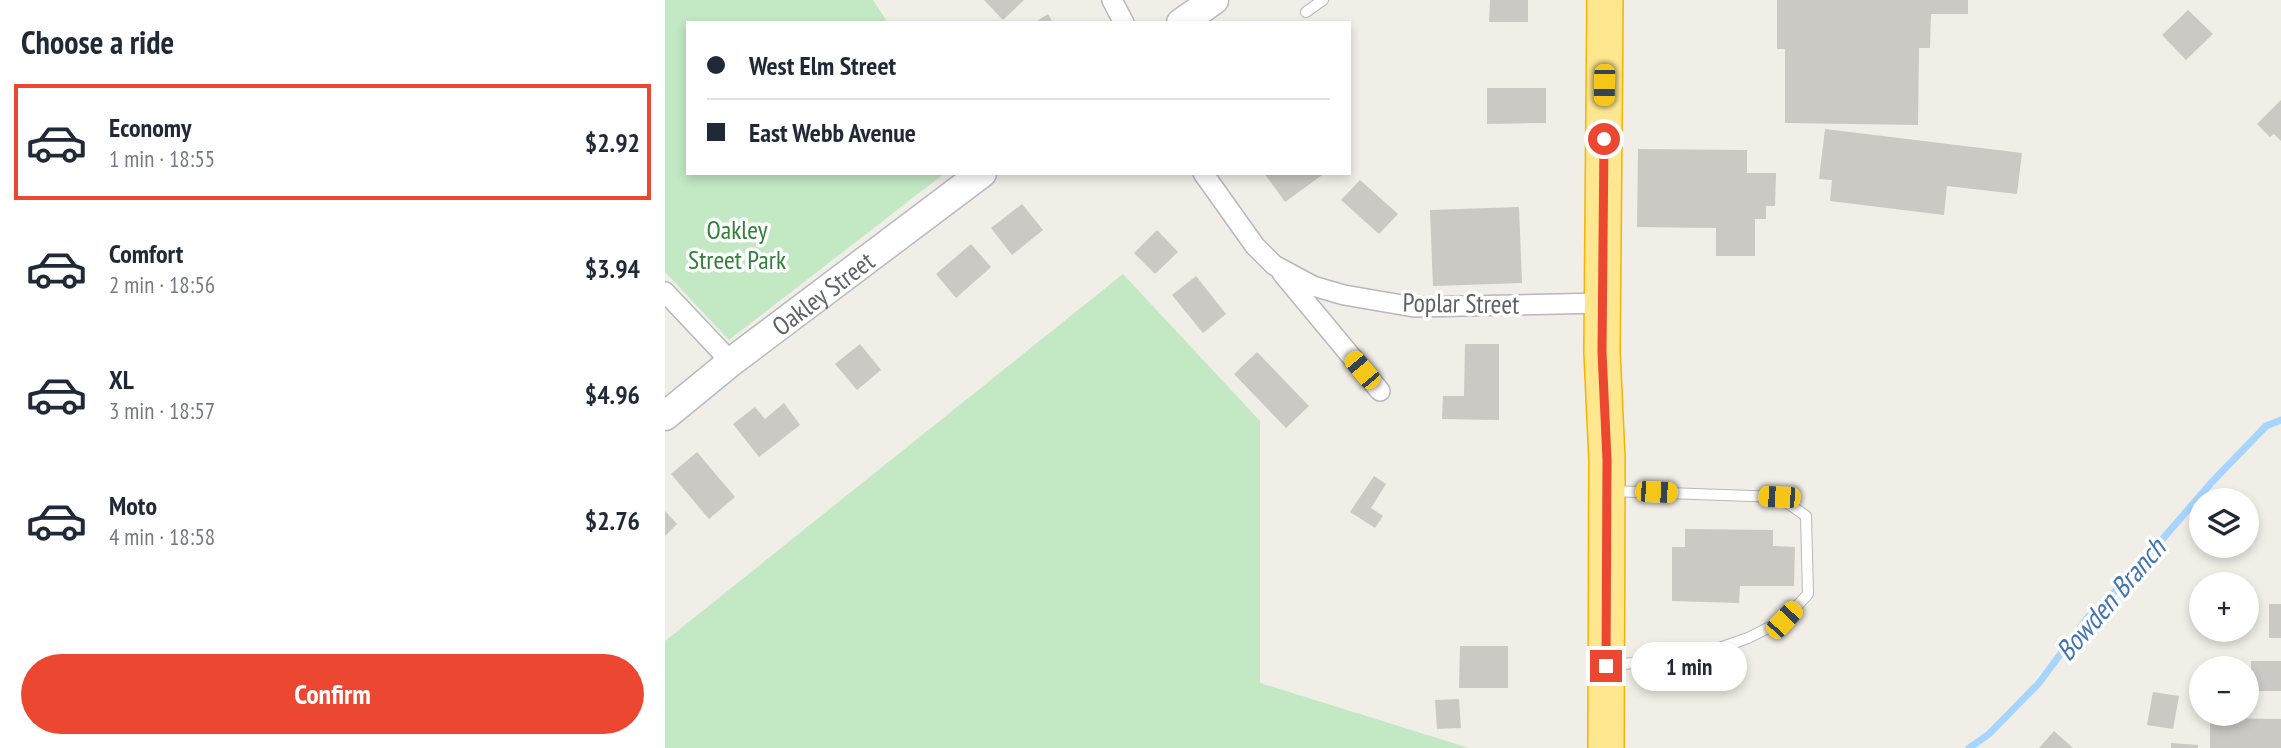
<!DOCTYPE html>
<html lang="en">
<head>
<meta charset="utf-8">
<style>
	:root { --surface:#fff; --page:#f2f2f3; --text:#1f2937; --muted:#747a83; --line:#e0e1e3; --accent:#ec4731 }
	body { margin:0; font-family:"PT Sans Narrow",sans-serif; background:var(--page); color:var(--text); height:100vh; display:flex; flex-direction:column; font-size:26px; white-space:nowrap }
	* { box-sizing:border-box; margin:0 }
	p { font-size:23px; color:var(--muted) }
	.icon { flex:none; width:38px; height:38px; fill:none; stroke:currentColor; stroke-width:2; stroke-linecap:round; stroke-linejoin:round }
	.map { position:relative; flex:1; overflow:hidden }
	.details { display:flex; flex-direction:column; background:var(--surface); width:665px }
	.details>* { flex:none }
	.guide { position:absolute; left:21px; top:21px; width:665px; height:154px; border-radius:0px; box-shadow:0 4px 10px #0003; display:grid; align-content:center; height:154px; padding:0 21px; background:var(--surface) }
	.tools { position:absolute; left:1524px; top:488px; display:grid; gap:14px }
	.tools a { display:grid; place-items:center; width:70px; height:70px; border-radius:50%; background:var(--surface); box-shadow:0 4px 10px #0003; font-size:35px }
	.end { position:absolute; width:32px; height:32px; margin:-16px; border:9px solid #ec4731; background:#fff; box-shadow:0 0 0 4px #fff }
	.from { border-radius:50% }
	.bubble { position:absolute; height:49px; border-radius:24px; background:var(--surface); box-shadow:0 4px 10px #0003; font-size:23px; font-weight:700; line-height:49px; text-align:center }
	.car { position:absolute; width:21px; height:42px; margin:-21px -10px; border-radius:9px; box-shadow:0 0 5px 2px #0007; background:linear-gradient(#f5c518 24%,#345 0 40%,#f5c518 0 76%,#345 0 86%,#f5c518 0) }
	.guide b { display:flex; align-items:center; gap:24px; height:66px; font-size:26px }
	.guide b+b { border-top:2px solid var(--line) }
	.guide i { width:18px; height:18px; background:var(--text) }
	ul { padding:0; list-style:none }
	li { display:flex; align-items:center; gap:21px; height:116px; margin:0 14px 10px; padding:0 7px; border:4px solid transparent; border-radius:0px }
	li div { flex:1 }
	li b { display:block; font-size:26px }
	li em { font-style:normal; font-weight:700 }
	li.selected { border-color:var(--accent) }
	li>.icon { width:63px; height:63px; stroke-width:1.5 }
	h2 { padding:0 21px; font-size:32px; line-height:84px }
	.button { display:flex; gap:14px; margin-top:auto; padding:14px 21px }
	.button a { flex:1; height:80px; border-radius:42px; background:var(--accent); color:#fff; font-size:28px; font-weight:700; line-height:80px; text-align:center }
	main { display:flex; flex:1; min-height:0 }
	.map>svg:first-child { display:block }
	.green { fill:#c3e8c4 }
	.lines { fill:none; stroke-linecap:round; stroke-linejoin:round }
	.stream { stroke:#a7d5ff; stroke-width:7 }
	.building { fill:#ccc8c3 }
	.lane-casing { stroke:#b6b8bd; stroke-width:12 }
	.street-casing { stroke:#b6b8bd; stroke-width:22 }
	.secondary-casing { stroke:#b7bac0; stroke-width:31 }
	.highway-casing { stroke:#f6b400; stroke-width:38 }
	.lane { stroke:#fff; stroke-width:10 }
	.street { stroke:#fff; stroke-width:19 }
	.secondary { stroke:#fff; stroke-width:28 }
	.highway { stroke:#fee78f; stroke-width:35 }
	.route { stroke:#ec4731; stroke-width:9 }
	.labels { text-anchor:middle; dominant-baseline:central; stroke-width:7; stroke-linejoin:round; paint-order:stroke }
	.park-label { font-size:26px; fill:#32813a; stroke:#fff }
	.street-label { font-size:26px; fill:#5e6167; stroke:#fff }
	.water-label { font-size:28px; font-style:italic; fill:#4274b4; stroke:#fff }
</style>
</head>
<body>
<main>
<section class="details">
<h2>Choose a ride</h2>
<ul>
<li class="selected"><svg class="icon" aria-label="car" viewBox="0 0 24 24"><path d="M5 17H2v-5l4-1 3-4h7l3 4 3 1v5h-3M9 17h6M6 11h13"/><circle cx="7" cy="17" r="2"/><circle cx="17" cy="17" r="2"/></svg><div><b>Economy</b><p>1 min · 18:55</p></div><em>$2.92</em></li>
<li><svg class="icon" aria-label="car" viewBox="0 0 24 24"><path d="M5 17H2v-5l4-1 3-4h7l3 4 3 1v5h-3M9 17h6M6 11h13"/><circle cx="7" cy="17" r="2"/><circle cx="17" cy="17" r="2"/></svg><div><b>Comfort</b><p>2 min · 18:56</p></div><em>$3.94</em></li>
<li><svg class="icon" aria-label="car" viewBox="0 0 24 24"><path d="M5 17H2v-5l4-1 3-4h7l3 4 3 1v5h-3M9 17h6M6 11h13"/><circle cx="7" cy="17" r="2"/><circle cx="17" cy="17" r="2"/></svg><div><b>XL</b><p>3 min · 18:57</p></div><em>$4.96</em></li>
<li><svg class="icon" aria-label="car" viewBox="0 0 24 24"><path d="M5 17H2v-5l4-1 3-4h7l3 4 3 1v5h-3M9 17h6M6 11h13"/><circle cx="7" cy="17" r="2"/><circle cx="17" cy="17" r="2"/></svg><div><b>Moto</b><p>4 min · 18:58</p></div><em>$2.76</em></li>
</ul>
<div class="button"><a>Confirm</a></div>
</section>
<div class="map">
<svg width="1616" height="748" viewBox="0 0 1616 748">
	<rect width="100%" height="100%" fill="#f0eee6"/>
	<path class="green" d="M 0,0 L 208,0 L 223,23 L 23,23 L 23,173 L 280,173 L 64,340 L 0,272 Z
		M 458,274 L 595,421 L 595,683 L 804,748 L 0,748 L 0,641 Z"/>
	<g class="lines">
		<path class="stream" d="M 1304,748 L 1324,734 L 1374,683 L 1423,617 L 1463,579 L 1546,483 L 1601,426 L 1616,420"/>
	</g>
	<path class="building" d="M 319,0 L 359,0 L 338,20 Z
		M 825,0 L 863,0 L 863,22 L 824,22 Z
		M 1112,0 L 1303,0 L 1303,14 L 1266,14 L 1265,48 L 1254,48 L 1253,125 L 1120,123 L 1120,49 L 1112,49 Z
		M 1523,10 L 1548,34 L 1521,60 L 1497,35 Z
		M 383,14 L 388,23 L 369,23 Z
		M 822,88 L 881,88 L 881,123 L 822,124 Z
		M 1616,100 L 1616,141 L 1609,134 L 1605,137 L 1592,124 Z
		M 1160,129 L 1357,153 L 1352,194 L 1282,186 L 1279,215 L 1165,201 L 1167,180 L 1154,179 Z
		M 973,149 L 1082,150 L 1082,173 L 1111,173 L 1110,206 L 1101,206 L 1101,219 L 1090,219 L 1090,256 L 1051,256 L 1051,228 L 972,227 Z
		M 599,173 L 660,173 L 620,202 Z
		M 695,180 L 733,214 L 714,234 L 676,200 Z
		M 357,204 L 378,230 L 347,255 L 326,228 Z
		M 854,207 L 857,283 L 768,286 L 765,210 Z
		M 492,230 L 513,252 L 490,274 L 469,253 Z
		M 306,244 L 326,267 L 291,298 L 271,274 Z
		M 531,276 L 561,314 L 538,333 L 507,295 Z
		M 195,344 L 216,370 L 192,390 L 170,364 Z
		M 800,344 L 834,344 L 834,420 L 777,419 L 778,396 L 799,396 Z
		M 592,352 L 644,406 L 621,428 L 569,374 Z
		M 119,403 L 135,425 L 94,457 L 68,424 L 90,407 L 100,419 Z
		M 32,452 L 70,497 L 44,519 L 6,474 Z
		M 709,476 L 721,484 L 706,508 L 718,516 L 710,528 L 685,512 Z
		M 0,511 L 12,524 L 0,536 Z
		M 1020,529 L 1108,530 L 1108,546 L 1130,547 L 1129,586 L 1075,586 L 1074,603 L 1007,601 L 1007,547 L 1020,547 Z
		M 1604,604 L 1616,604 L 1616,638 L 1604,638 Z
		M 795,646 L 843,646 L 843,688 L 794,688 Z
		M 1586,661 L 1616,661 L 1616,691 L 1586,691 Z
		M 1488,692 L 1514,696 L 1508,729 L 1482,725 Z
		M 794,699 L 796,728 L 772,729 L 770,700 Z
		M 1545,718 L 1616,719 L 1616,748 L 1545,748 Z
		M 1389,731 L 1408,748 L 1374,748 Z
		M 1506,743 L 1533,745 L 1533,748 L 1506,748 Z"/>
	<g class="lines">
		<g class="lane-casing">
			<path id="lane" d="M 641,12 L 658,0
				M 946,491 L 1114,497 L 1141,516 L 1143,594 L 1119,620 L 1083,638 L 1029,657 L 948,665"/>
		</g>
		<g class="street-casing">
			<path id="street" d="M 447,0 L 459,23
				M 538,173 L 590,246 L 609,265 L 648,286 L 679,295 L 749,307 L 938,303
				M 617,273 L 715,391
				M 0,292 L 66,362"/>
		</g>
		<g class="secondary-casing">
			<g id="secondary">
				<path d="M 516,23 L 549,0"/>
				<path id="s1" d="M 0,416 L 66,362 L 317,173"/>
			</g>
		</g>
		<g class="highway-casing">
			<path id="highway" d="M 940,0 L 937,352 L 942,460 L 941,748"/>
		</g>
		<use href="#lane" class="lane"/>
		<use href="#street" class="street"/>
		<use href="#secondary" class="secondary"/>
		<use href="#highway" class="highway"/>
	</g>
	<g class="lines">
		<path class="route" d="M 939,139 L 937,352 L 942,460 L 941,666"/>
	</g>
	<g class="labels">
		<g class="park-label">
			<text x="72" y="229">Oakley<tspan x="72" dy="30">Street Park</tspan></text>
		</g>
		<g class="street-label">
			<text stroke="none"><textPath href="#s1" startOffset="200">Oakley Street</textPath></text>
			<text transform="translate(796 303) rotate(1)">Poplar Street</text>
		</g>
		<g class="water-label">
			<text transform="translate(1445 599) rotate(-49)">Bowden Branch</text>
		</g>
	</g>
</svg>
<div class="tools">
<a><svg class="icon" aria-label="layers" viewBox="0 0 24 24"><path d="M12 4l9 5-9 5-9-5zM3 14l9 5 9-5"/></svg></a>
<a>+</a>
<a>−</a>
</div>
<i class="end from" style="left:939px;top:139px"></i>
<i class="end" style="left:941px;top:666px"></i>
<div class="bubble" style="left:966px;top:642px;width:116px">1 min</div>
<i class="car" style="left:939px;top:85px;rotate:181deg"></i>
<i class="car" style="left:697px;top:370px;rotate:320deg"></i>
<i class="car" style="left:991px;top:492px;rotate:92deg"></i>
<i class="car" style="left:1114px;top:497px;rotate:272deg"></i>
<i class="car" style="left:1119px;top:620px;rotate:43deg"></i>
<div class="guide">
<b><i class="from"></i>West Elm Street</b>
<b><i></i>East Webb Avenue</b>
</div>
</div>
</main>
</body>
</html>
